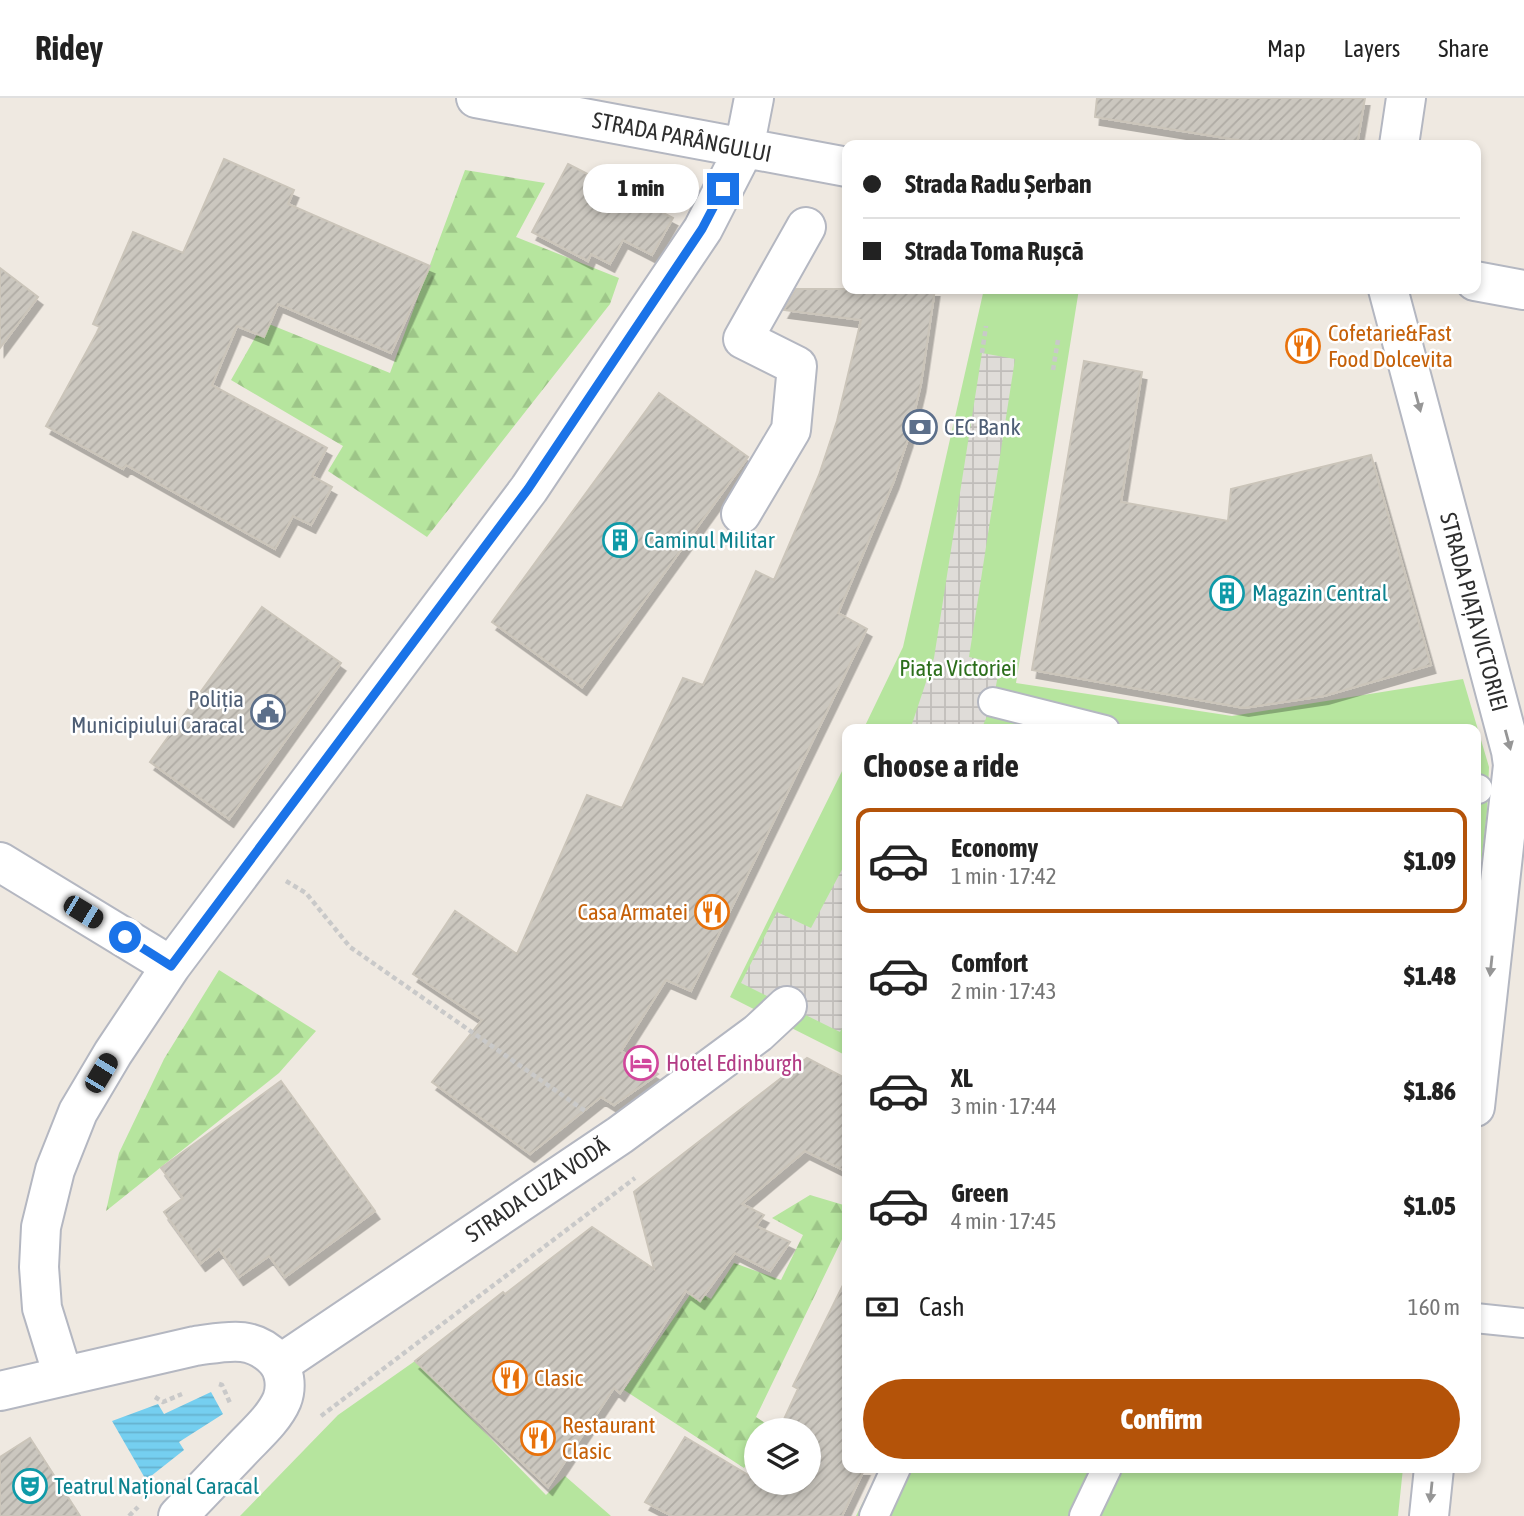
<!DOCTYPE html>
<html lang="en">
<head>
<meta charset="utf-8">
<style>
	:root { --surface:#fff; --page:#f2f2f2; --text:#222; --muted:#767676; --line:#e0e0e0; --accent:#b45309 }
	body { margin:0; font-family:"Asap Condensed",sans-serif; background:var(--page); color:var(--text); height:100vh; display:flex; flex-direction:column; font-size:26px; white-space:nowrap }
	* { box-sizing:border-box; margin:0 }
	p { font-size:23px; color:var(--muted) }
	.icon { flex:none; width:38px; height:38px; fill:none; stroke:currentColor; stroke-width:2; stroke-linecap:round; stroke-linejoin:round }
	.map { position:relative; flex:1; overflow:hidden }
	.side { position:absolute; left:842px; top:626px; width:639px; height:749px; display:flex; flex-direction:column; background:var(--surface); border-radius:14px; box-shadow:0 4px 10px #0003 }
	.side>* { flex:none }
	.banner { position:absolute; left:842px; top:42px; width:639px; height:154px; border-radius:14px; box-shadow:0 4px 10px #0003; display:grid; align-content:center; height:154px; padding:0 21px; background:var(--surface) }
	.buttons { position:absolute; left:744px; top:1320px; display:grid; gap:14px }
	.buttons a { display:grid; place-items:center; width:77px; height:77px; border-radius:50%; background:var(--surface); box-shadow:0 4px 10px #0003; font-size:35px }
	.end { position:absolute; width:32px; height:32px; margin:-16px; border:9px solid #1a73e8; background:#fff; box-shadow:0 0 0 4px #fff }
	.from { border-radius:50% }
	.bubble { position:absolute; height:49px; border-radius:24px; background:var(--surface); box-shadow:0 4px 10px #0003; font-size:23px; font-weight:800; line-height:49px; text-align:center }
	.car { position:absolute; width:21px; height:42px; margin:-21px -10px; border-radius:9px; box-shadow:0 0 5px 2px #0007; background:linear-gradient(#222 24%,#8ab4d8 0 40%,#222 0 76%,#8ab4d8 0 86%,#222 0) }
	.banner b { display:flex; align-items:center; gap:24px; height:66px; font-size:26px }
	.banner b+b { border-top:2px solid var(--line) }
	.banner i { width:18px; height:18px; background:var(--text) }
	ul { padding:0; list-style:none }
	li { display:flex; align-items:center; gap:21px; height:105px; margin:0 14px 10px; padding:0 7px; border:4px solid transparent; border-radius:14px }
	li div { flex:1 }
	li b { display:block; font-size:26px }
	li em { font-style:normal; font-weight:800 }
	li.on { border-color:var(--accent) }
	li>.icon { width:63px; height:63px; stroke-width:1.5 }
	h2 { padding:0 21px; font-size:32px; line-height:84px }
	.pay { display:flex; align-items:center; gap:18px; height:77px; padding:0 21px; font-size:26px }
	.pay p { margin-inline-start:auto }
	.button { display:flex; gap:14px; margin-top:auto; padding:14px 21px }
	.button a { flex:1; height:80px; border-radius:42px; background:var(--accent); color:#fff; font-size:28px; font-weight:800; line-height:80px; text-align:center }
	header { display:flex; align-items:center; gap:42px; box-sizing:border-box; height:98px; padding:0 35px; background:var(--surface); border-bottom:2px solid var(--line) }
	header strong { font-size:33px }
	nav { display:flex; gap:38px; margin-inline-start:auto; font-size:24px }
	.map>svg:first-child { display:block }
	.forest { fill:url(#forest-firs) }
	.park { fill:#b6e59e }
	.plaza { fill:url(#plaza-grid) }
	.water { fill:url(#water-rules) }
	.building { fill:url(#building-hatch); stroke:#cbc5ba; stroke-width:2; filter:url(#shadow) }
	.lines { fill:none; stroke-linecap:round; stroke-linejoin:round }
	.pedestrian-casing { stroke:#b4b7c1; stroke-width:32 }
	.minor-casing { stroke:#b4b7c1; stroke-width:42 }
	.secondary-casing { stroke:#b4b7c1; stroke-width:42 }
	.path { stroke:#c9c9c9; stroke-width:4.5; stroke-dasharray:5 3.5; stroke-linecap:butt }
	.pedestrian { stroke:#fff; stroke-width:28 }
	.minor { stroke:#fff; stroke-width:38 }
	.secondary { stroke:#fff; stroke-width:38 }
	.oneway { fill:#969696 }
	.route { stroke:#1a73e8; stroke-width:9 }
	.labels { text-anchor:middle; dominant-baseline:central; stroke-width:5; stroke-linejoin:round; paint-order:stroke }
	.street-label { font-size:23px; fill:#2e2e2e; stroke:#fff }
	.food-label { font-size:23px; fill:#c56008; stroke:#fff; text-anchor:start }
	.service-label { font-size:23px; fill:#4e5e75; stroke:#fff; text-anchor:start }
	.culture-label { font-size:23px; fill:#0d838f; stroke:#fff; text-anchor:start }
	.park-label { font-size:23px; fill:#2c6e1b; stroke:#fff }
	.hotel-label { font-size:23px; fill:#b23c85; stroke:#fff; text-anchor:start }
</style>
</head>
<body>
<header>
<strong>Ridey</strong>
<nav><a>Map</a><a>Layers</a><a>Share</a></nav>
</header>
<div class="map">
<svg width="1524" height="1418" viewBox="0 0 1524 1418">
	<defs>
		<pattern id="forest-firs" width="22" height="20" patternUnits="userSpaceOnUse" patternTransform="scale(1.75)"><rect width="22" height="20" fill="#b6e59e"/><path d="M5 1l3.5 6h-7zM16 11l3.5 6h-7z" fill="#9dc588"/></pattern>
		<pattern id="plaza-grid" width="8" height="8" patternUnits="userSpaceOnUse" patternTransform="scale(1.75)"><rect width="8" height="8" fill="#dfdcd8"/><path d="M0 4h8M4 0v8" fill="none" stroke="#c0bdba"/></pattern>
		<pattern id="water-rules" width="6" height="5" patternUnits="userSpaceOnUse" patternTransform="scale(1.75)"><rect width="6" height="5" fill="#75cff0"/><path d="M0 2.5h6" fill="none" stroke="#66b2ce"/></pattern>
		<pattern id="building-hatch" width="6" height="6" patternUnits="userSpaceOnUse" patternTransform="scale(1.75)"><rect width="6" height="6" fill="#cbc7bf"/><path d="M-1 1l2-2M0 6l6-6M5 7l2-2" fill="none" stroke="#afaba4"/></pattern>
		<filter id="shadow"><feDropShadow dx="4.5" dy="8" stdDeviation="0" flood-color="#0004"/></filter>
	</defs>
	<rect width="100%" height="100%" fill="#efe9e1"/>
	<path class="forest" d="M 465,72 L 545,85 L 516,139 L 619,180 L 610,206 L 427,439 L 328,373 L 343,348 L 231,282 L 264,224 L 390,275 Z
		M 219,872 L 316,933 L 279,975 L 106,1113 L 119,1055 L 164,961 Z
		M 810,1097 L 847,1108 L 847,1131 L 756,1319 L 773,1330 L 756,1332 L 756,1354 L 744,1370 L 624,1292 L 694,1191 L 711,1201 L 734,1165 L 781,1182 L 803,1137 L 772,1120 Z"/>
	<path class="park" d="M 984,191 L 1079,191 L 1016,585 L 1232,618 L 1463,581 L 1489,669 L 1487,714 L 1475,819 L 1475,632 L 863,632 L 903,549 Z
		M 847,663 L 847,958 L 730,899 Z
		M 415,1263 L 546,1397 L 565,1378 L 611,1418 L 240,1418 L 338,1317 Z
		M 880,1370 L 1403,1370 L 1398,1418 L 856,1418 Z"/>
	<path class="plaza" d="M 982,255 L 1015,261 L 969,559 L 1000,566 L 993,604 L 981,632 L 910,632 L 934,560 Z
		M 847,762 L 847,920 L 840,934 L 741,885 L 777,814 L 811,830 Z"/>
	<path class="water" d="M 211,1294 L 223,1316 L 179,1344 L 184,1352 L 146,1382 L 112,1323 L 158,1306 L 164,1316 Z"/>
	<path class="building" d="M 1097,0 L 1365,0 L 1357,47 L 1268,47 L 1095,19 Z
		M 224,61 L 294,92 L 288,106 L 430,168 L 391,255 L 278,206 L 264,239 L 237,228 L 212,287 L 327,350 L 312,378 L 332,389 L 311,427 L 293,418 L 275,451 L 126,367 L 123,371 L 46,328 L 100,229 L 93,226 L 133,134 L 183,155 Z
		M 568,66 L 673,120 L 652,157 L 623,142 L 610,166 L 591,156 L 588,163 L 532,134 Z
		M 0,170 L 38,199 L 0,250 Z
		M 796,191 L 935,191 L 921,286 L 908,341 L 894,383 L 838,515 L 867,531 L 691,893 L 666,882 L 621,953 L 658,976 L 614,1007 L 601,999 L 530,1056 L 432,984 L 482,922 L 413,876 L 455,813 L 517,856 L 587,697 L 622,710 L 683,580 L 703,587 L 756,473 L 774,482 L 819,377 L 837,323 L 861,222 L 784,212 Z
		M 1084,263 L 1142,274 L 1121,404 L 1228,423 L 1231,391 L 1371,357 L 1431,567 L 1324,598 L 1244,610 L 1032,572 Z
		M 659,295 L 748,359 L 582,589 L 492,524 Z
		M 262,509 L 341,565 L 229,721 L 150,664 Z
		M 807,960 L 847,981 L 847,1074 L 805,1053 L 742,1106 L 764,1117 L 756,1128 L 790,1144 L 770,1173 L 735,1155 L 700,1203 L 686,1193 L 620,1295 L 614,1290 L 548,1389 L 415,1263 L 503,1194 L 505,1196 L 592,1129 L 654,1171 L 634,1094 Z
		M 281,983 L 375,1113 L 285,1179 L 269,1158 L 239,1179 L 219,1151 L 201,1165 L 164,1114 L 183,1100 L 161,1070 Z
		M 847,1179 L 847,1370 L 865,1370 L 842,1418 L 672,1418 L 645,1404 L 685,1339 L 755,1381 L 756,1379 L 756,1384 L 808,1384 L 808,1332 L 779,1332 L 798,1291 L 793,1288 Z
		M 30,1340 L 80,1418 L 0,1418 L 0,1359 Z"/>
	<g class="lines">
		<g class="pedestrian-casing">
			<path id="pedestrian" d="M 993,604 L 1105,632
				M 1475,691 L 1478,691
				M 1475,1220 L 1524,1225
				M 874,1418 L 896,1370
				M 1084,1418 L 1107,1370"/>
		</g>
		<g class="minor-casing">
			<path id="minor" d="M 476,0 L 847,69
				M 1399,47 L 1406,0
				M 1475,183 L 1524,192
				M 1388,191 L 1511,653 L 1513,667 L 1475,1009
				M 741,416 L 791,332 L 797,268 L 743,241 L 806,129
				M 0,764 L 171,868
				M 280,1266 L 620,1037 L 758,935 L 787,908
				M 63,1278 L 42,1210 L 39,1169 L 41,1129 L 55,1072 L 78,1014 L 113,955 L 171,868 L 529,391 L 645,217 L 703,131 L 744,51 L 754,0
				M 1429,1418 L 1434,1370"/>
		</g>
		<g class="secondary-casing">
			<path id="secondary" d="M 0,1293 L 195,1248 C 226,1244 251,1236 275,1261 C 285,1271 287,1289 282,1302 C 274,1321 255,1337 241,1352 C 220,1374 199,1396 178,1418"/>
		</g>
		<path class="path" d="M 982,255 L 986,228
			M 1053,272 L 1058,242
			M 286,783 L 306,795 L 350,849 L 585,1013
			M 219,1286 L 222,1287 L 230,1305
			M 155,1299 L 163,1304 L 182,1296
			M 321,1318 L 635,1080
			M 129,1418 L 138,1409"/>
		<use href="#pedestrian" class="pedestrian"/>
		<use href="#minor" class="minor"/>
		<use href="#secondary" class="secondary"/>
	</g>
	<defs><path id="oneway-solid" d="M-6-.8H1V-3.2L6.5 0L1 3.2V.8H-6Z" transform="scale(1.75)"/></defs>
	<g class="oneway">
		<use href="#oneway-solid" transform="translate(1418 304) rotate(75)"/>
		<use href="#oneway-solid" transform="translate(1508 642) rotate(75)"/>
		<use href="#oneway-solid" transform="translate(1491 868) rotate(96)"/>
		<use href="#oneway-solid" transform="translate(1431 1394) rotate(96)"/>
	</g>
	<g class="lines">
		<path class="route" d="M 125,839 L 171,868 L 528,391 L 702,131 L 723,91"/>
	</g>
	<defs>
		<g id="restaurant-ring" transform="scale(1.75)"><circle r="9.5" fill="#fff" stroke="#e8710a" stroke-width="1.5"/><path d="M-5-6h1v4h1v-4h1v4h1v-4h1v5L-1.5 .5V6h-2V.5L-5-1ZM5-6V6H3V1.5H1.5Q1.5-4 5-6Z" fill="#e8710a"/></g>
		<g id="bank-ring" transform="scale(1.75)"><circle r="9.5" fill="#fff" stroke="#5c6f8a" stroke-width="1.5"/><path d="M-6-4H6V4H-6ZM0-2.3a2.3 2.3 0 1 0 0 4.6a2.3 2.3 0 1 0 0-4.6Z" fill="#5c6f8a"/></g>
		<g id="building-ring" transform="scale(1.75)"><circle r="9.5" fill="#fff" stroke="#0f9aa8" stroke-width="1.5"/><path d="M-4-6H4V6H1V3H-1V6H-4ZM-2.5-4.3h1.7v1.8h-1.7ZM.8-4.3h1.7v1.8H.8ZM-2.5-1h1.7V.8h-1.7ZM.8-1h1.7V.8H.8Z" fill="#0f9aa8"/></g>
		<g id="civic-ring" transform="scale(1.75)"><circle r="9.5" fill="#fff" stroke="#5c6f8a" stroke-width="1.5"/><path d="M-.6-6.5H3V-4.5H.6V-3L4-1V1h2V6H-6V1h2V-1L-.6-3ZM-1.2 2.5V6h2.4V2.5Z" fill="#5c6f8a"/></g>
		<g id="hotel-ring" transform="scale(1.75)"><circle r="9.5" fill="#fff" stroke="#d1479c" stroke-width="1.5"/><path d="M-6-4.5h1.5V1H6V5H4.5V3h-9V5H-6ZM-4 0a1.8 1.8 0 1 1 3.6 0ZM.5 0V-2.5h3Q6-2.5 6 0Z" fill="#d1479c"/></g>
		<g id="theatre-ring" transform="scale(1.75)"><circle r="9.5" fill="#fff" stroke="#0f9aa8" stroke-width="1.5"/><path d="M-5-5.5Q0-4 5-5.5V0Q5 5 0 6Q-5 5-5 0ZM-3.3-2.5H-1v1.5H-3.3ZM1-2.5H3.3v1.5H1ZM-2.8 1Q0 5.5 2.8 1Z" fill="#0f9aa8"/></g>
	</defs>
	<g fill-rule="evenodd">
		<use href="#restaurant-ring" x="1303" y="248"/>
		<use href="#bank-ring" x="920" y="329"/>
		<use href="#building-ring" x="620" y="442"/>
		<use href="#building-ring" x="1227" y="495"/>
		<use href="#civic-ring" x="268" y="614"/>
		<use href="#restaurant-ring" x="712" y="814"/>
		<use href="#hotel-ring" x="641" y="965"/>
		<use href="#restaurant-ring" x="510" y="1280"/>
		<use href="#restaurant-ring" x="538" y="1340"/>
		<use href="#theatre-ring" x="30" y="1388"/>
	</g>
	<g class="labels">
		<g class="street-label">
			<text transform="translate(682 39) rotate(11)">STRADA PARÂNGULUI</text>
			<text transform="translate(1474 514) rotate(75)">STRADA PIAȚA VICTORIEI</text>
			<text transform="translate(537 1092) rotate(-34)">STRADA CUZA VODĂ</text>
		</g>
		<g class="food-label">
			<text x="1328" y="235">Cofetarie&amp;Fast<tspan x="1328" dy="26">Food Dolcevita</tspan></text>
			<text x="688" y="814" text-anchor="end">Casa Armatei</text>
			<text x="534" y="1280">Clasic</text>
			<text x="562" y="1327">Restaurant<tspan x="562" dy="26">Clasic</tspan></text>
		</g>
		<g class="service-label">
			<text x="944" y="329">CEC Bank</text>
			<text x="244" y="601" text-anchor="end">Poliția<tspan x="244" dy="26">Municipiului Caracal</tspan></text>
		</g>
		<g class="culture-label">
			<text x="644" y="442">Caminul Militar</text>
			<text x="1252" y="495">Magazin Central</text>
			<text x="54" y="1388">Teatrul Național Caracal</text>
		</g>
		<g class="park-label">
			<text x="958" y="570">Piața Victoriei</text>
		</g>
		<g class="hotel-label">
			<text x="666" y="965">Hotel Edinburgh</text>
		</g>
	</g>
</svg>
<div class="buttons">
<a><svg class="icon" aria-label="layers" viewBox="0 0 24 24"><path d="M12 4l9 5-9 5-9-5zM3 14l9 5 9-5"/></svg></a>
</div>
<i class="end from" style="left:125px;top:839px"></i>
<i class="end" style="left:723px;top:91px"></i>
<div class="bubble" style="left:583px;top:66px;width:116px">1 min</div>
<i class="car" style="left:83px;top:814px;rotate:121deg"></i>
<i class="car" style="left:101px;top:975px;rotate:31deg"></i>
<div class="banner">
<b><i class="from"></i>Strada Radu Șerban</b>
<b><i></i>Strada Toma Rușcă</b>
</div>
<section class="side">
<h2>Choose a ride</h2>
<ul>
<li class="on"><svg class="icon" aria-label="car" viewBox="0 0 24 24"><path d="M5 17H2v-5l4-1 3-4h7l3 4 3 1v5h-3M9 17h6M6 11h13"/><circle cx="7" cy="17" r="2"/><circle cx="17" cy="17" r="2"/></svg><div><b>Economy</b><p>1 min · 17:42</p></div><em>$1.09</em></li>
<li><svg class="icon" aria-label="car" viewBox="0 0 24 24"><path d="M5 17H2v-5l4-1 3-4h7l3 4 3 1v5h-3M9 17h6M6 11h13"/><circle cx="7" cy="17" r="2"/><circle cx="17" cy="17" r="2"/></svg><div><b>Comfort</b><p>2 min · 17:43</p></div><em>$1.48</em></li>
<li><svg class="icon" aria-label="car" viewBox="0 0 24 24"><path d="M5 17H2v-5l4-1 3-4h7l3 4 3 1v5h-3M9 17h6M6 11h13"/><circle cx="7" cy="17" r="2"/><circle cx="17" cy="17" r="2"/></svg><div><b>XL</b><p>3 min · 17:44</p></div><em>$1.86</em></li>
<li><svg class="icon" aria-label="car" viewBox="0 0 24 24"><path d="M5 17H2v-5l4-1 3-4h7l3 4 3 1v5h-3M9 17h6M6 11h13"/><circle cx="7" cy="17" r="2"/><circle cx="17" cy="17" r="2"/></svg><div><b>Green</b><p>4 min · 17:45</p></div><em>$1.05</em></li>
</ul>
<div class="pay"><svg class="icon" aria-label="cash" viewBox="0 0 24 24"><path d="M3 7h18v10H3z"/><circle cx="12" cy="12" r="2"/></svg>Cash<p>160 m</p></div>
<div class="button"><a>Confirm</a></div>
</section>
</div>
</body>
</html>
